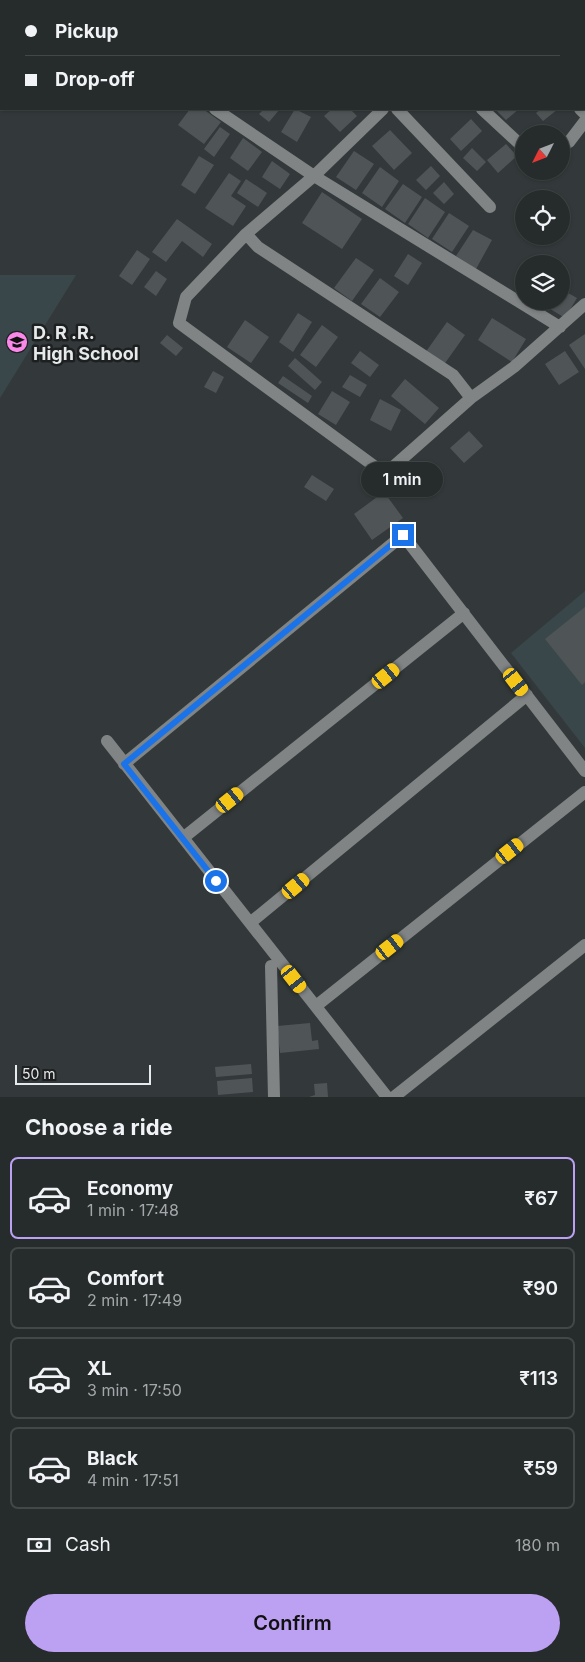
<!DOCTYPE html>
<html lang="en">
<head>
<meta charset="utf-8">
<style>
	:root { --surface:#262b2c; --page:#2e3334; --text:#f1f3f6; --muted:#a4a7a9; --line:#424748; --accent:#bca0f2 }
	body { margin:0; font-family:Inter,sans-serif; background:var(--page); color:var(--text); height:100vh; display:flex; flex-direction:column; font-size:19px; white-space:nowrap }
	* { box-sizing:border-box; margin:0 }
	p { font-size:16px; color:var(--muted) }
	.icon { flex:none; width:28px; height:28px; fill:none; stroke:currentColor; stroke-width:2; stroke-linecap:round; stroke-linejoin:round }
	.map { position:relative; height:1097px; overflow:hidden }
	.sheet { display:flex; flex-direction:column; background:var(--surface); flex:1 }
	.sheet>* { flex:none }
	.guide { position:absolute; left:0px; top:0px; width:585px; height:110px; box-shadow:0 1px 4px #0004,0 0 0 1px var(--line); display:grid; align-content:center; height:110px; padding:0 25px; background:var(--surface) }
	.needle { width:32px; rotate:228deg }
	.buttons { position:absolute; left:515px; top:125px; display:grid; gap:10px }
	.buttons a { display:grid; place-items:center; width:55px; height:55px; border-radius:50%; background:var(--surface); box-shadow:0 1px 4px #0004,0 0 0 1px var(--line); font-size:25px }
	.scale { position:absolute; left:15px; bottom:12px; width:136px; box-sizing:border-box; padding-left:5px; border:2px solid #e6eaeb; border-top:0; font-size:14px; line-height:18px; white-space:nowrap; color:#e6eaeb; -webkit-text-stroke:4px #1d1f20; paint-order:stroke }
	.end { position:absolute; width:22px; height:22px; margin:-11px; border:6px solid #1a73e8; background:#fff; box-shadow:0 0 0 2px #fff }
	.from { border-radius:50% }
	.bubble { position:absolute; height:35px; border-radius:18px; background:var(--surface); box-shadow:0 1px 4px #0004,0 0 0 1px var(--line); font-size:16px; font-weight:600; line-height:35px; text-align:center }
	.car { position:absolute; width:15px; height:30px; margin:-15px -8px; border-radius:6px; box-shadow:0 0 4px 1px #0007; background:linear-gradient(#f5c518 24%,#345 0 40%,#f5c518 0 76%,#345 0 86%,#f5c518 0) }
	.guide b { display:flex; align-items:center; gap:18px; height:48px; font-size:19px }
	.guide b+b { border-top:1px solid var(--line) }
	.guide i { width:12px; height:12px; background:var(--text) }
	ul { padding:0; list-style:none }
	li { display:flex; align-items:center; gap:15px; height:82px; margin:0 10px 8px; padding:0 15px; border:2px solid var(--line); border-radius:8px }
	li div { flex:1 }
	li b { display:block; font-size:19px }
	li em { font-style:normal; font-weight:600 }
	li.on { border-color:var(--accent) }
	li>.icon { width:45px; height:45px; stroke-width:1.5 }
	h2 { padding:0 25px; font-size:22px; line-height:60px }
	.pay { display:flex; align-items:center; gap:12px; height:55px; padding:0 25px; font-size:19px }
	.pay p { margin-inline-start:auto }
	.button { display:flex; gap:10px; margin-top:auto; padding:10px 25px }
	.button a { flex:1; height:58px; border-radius:30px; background:var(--accent); color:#111; font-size:20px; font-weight:600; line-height:58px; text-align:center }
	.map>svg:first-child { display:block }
	.built { fill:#3a474a }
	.building { fill:#4f5556 }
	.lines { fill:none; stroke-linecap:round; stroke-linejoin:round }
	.minor { stroke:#818485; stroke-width:12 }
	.route { stroke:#1a73e8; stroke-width:6 }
	.labels { text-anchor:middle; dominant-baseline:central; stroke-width:5; stroke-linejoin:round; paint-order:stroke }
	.poi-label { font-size:18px; font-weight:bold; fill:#e6eaeb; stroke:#1d1f20; text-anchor:start }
</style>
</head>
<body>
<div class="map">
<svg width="585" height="1097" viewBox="0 0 585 1097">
	<rect width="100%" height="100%" fill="#33393a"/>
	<path class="built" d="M 0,275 L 76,275 L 0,398 Z
		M 585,591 L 585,748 L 511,653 Z"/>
	<path class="building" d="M 190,109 L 203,109 L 221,122 L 204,144 L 178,125 Z
		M 264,109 L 280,109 L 269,122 L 259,114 Z
		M 295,109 L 311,117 L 297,142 L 281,132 Z
		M 332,109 L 350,109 L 357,116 L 340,132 L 324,116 Z
		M 495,109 L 519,109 L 506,120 Z
		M 541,109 L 558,109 L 543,121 L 536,113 Z
		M 471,119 L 482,131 L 461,151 L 450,139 Z
		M 220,127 L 230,134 L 214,157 L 204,149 Z
		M 390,130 L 412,153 L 394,170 L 372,146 Z
		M 243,138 L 262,152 L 248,171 L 230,158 Z
		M 506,144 L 517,156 L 498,173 L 487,160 Z
		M 472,148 L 486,162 L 477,171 L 463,158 Z
		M 354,151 L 374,164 L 356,190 L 336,177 Z
		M 199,156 L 214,165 L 195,194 L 181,185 Z
		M 272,161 L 290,174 L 280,189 L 262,177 Z
		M 431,166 L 440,176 L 426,190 L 416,180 Z
		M 380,167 L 399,181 L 382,207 L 362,193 Z
		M 229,173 L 241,181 L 231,196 L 246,206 L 233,226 L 205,208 Z
		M 246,179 L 267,193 L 258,207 L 237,193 Z
		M 444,182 L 454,194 L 444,204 L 433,193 Z
		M 403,184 L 422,197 L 405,223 L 385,209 Z
		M 322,192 L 362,219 L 342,249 L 302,223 Z
		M 425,198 L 445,212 L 428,238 L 408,224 Z
		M 449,213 L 469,226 L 452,252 L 432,239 Z
		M 177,219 L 212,244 L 203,257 L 182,241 L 166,262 L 152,252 Z
		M 473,230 L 492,240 L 476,269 L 456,256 Z
		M 137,250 L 150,259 L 132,285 L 119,276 Z
		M 408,254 L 422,263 L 408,285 L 394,276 Z
		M 356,258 L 374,270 L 352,301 L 334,288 Z
		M 156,271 L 167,279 L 156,296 L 144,287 Z
		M 380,278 L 399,292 L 380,317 L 361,304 Z
		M 561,289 L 577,298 L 565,318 L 542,304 L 544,301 L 561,301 Z
		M 298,313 L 312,322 L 293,352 L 279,342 Z
		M 492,318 L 526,339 L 512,362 L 478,340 Z
		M 245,320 L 269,337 L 251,363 L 227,347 Z
		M 447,322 L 465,335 L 443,366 L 425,353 Z
		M 322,325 L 338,337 L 316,367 L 300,355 Z
		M 585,334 L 585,369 L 569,345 Z
		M 167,335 L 183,348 L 176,356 L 160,343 Z
		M 360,351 L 379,365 L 370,377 L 351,363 Z
		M 565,351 L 579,372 L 559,385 L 545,364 Z
		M 295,358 L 322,382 L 315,390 L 288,366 Z
		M 213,371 L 224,377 L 216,393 L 204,387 Z
		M 350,375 L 367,385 L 360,397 L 342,387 Z
		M 283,376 L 312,396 L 308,403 L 278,383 Z
		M 405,379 L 439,408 L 425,424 L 391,396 Z
		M 332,391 L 350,402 L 336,425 L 318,414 Z
		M 380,399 L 401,410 L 391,431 L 370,420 Z
		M 469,431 L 483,446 L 464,463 L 450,448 Z
		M 423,464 L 439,487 L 422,498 L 407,476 Z
		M 312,475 L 334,489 L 326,501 L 304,487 Z
		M 384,492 L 403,518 L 372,540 L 354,514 Z
		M 585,607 L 585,682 L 582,685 L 545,639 Z
		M 310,1023 L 312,1041 L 318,1040 L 319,1049 L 280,1053 L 277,1026 Z
		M 251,1064 L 252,1074 L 216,1077 L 215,1067 Z
		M 252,1078 L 253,1092 L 218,1095 L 217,1081 Z
		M 327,1083 L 328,1097 L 309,1097 L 315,1095 L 314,1084 Z"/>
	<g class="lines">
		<path class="minor" d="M 290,0 L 291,1
			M 381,0 L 382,1
			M 478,0 L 479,1
			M 496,1 L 497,0
			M 215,109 L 314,176 L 560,327
			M 383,109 L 314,176 L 246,234 L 186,297 L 179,323 L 385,474 L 471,398 L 514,367 L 585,304
			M 397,109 L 490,207
			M 482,109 L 524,148
			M 580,109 L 585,114
			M 561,147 L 569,142 L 585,121
			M 246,234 L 258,247 L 453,375 L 471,398
			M 107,741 L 387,1097
			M 124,764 L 403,535 L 585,771
			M 183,838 L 464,613
			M 250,923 L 527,695
			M 271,966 L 274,1097
			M 316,1006 L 585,792
			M 394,1097 L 585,945"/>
	</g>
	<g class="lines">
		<path class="route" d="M 216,881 L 124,764 L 403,535"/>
	</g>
	<defs>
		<g id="school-disc" transform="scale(1.125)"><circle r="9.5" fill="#f988e9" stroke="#1d1f20"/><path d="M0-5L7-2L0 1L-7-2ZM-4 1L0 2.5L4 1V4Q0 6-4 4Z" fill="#111"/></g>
	</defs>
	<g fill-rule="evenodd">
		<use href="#school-disc" x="17" y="342"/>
	</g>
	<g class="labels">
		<g class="poi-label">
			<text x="33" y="332">D. R .R.<tspan x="33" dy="21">High School</tspan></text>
		</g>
	</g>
</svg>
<div class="buttons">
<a><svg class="needle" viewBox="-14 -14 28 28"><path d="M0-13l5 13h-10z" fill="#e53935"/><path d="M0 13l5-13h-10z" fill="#a4a7a9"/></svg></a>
<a><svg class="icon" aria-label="locate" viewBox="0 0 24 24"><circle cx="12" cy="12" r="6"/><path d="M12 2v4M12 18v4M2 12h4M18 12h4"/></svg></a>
<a><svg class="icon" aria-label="layers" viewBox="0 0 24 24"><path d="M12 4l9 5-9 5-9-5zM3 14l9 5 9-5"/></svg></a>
</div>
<div class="scale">50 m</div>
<i class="end from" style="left:216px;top:881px"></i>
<i class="end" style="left:403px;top:535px"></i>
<div class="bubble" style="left:361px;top:462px;width:82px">1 min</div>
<i class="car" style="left:386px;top:676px;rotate:51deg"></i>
<i class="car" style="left:516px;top:682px;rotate:143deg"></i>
<i class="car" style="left:230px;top:800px;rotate:51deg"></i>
<i class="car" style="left:510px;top:851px;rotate:52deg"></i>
<i class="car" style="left:296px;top:886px;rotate:50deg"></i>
<i class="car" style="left:390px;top:947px;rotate:52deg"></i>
<i class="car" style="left:294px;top:979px;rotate:142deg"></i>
<div class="guide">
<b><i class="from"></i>Pickup</b>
<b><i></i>Drop-off</b>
</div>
</div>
<section class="sheet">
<h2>Choose a ride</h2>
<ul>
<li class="on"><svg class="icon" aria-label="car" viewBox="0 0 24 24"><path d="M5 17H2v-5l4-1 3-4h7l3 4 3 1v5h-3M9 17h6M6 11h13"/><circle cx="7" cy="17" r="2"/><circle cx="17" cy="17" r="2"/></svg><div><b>Economy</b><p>1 min · 17:48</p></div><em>₹67</em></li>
<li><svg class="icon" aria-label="car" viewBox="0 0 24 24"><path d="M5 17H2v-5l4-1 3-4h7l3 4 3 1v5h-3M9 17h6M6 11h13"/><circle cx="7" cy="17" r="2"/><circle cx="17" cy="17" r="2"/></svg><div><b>Comfort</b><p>2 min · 17:49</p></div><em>₹90</em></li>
<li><svg class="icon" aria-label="car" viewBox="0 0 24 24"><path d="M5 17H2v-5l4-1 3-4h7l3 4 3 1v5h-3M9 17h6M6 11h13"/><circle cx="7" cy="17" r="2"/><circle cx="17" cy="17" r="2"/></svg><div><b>XL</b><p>3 min · 17:50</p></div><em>₹113</em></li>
<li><svg class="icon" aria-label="car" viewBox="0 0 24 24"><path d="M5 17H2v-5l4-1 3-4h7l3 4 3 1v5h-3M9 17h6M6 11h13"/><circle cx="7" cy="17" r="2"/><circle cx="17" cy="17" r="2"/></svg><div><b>Black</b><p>4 min · 17:51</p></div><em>₹59</em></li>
</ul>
<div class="pay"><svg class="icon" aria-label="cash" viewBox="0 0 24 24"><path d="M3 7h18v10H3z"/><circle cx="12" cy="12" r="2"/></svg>Cash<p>180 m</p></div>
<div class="button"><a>Confirm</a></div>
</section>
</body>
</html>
